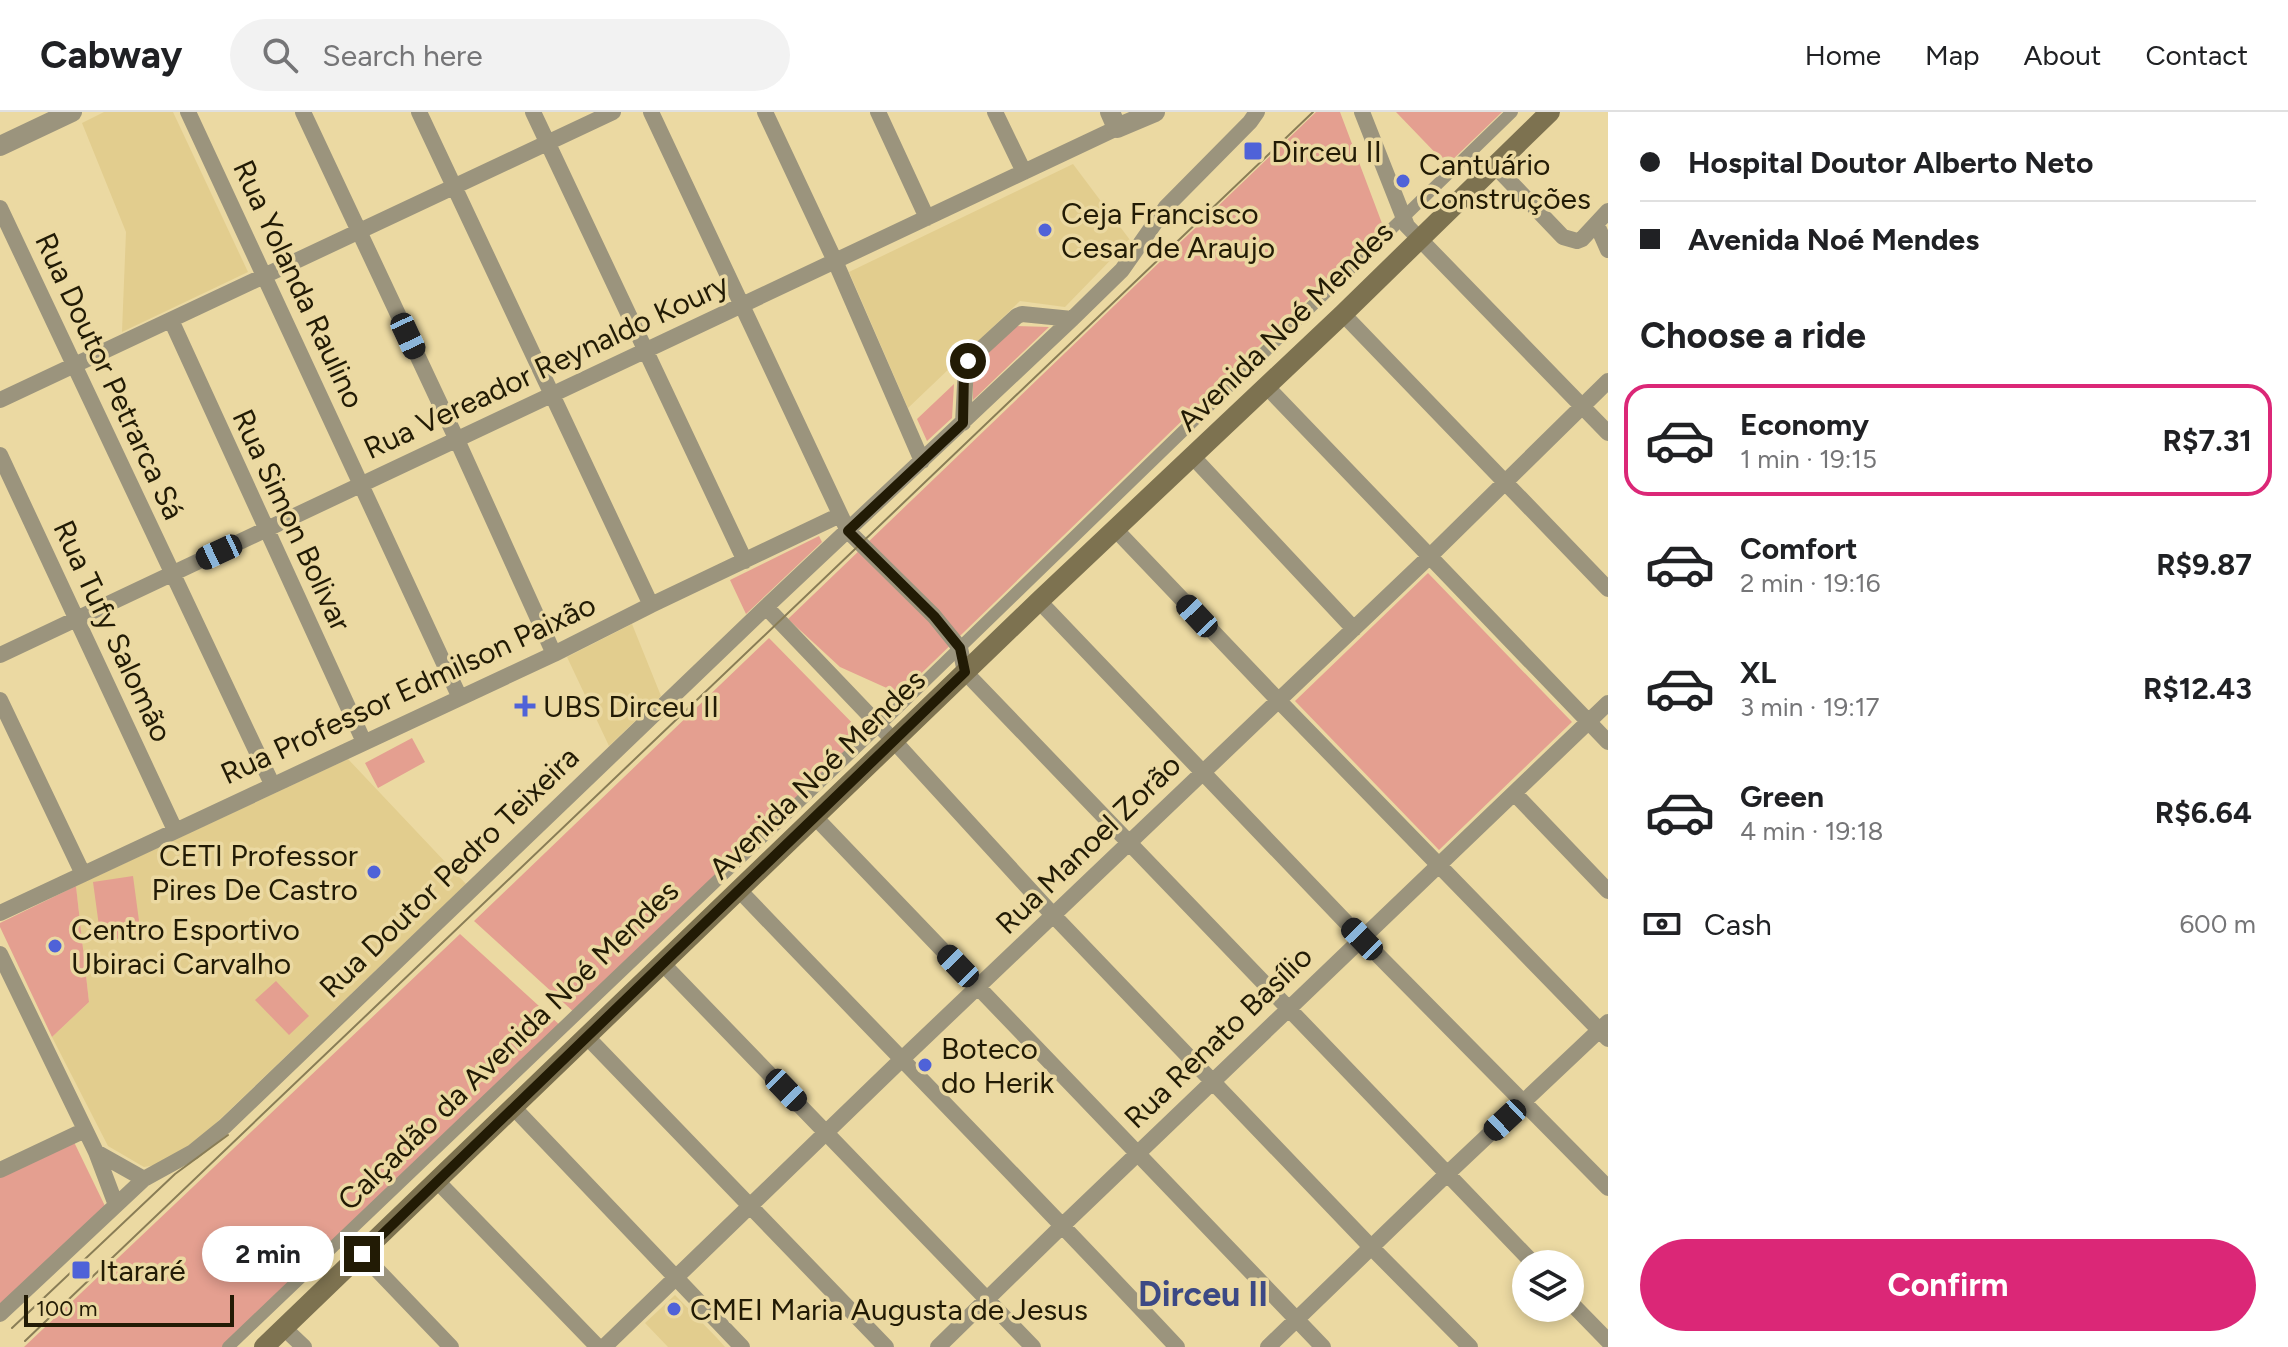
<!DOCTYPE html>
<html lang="en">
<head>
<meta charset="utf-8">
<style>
	:root { --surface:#fff; --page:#f2f2f2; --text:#202124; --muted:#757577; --line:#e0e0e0; --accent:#db2777 }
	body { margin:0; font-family:Figtree,sans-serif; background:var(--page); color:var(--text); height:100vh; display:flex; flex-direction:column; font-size:30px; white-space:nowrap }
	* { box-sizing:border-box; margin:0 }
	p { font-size:26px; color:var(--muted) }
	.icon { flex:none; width:44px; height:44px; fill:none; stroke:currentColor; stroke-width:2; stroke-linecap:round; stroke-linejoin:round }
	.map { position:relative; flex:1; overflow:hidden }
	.details { display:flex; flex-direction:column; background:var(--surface); width:680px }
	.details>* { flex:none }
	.banner { display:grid; align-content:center; height:176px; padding:0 32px; background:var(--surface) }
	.tools { position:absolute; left:1512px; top:1138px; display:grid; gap:16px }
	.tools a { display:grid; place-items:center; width:72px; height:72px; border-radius:50%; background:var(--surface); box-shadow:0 4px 12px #0003; font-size:40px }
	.scale { position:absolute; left:24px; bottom:20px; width:210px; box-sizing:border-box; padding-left:8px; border:4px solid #221b05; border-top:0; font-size:22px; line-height:28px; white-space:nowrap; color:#221b05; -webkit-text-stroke:6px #ebd9a2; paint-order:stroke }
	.end { position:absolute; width:36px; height:36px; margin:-18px; border:10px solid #221b05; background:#fff; box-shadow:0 0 0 4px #fff }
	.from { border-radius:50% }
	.bubble { position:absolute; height:56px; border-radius:28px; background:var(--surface); box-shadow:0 4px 12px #0003; font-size:26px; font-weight:700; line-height:56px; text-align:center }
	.car { position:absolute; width:24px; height:48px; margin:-24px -12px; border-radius:10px; box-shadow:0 0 6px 2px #0007; background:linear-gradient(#222 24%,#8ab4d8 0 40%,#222 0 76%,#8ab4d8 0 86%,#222 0) }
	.banner b { display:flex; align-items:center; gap:28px; height:76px; font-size:30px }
	.banner b+b { border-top:2px solid var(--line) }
	.banner i { width:20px; height:20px; background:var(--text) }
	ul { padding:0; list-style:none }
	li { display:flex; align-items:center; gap:24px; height:112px; margin:0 16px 12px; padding:0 16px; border:4px solid transparent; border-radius:24px }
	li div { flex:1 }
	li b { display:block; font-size:30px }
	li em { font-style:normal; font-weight:700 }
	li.selected { border-color:var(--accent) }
	li>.icon { width:72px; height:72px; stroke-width:1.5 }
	h2 { padding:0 32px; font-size:36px; line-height:96px }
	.pay { display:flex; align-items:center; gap:20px; height:88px; padding:0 32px; font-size:30px }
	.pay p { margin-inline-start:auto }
	.action { display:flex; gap:16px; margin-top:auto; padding:16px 32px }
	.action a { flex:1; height:92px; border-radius:48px; background:var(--accent); color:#fff; font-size:32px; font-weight:700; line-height:92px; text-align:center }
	header { display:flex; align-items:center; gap:48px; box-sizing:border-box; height:112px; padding:0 40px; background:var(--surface); border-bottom:2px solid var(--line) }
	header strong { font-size:38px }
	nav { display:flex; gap:44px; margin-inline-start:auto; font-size:28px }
	.search { width:560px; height:72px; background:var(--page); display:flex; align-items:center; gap:20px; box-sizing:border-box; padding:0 28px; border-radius:44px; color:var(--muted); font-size:30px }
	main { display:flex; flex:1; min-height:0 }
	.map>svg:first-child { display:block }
	.built { fill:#e2cd8e }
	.green { fill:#e49f90 }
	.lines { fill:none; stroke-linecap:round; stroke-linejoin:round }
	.pedestrian { stroke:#9b947d; stroke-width:12 }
	.minor { stroke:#9b947d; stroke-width:16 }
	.tertiary { stroke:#9b947d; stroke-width:20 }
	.secondary { stroke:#7d7250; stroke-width:20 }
	.tram { stroke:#897d56; stroke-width:2 }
	.route { stroke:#221b05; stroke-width:10 }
	.poi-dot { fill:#4f62d8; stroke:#ebd9a2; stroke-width:3 }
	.labels { text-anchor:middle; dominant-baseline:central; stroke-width:7; stroke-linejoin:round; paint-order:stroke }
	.poi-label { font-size:30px; fill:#221b05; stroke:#ebd9a2; text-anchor:start }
	.street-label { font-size:30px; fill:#221b05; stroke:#ebd9a2 }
	.quarter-label { font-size:34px; font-weight:bold; fill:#3c4985; stroke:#ebd9a2 }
</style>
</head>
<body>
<header>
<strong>Cabway</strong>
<div class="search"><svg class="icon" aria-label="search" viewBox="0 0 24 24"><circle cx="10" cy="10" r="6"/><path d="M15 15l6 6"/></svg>Search here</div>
<nav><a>Home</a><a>Map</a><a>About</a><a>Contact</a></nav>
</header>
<main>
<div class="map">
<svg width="1608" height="1235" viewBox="0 0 1608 1235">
	<rect width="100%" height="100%" fill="#ebd9a2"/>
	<path class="built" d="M 104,0 L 173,0 L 248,160 L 122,220 L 126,120 L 82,11 Z
		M 1073,52 L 1130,128 L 1065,195 L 1020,189 L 908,296 L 849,160 Z
		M 632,512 L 661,584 L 609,634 L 567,545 Z
		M 348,647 L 466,772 L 196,1030 L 156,1053 L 144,1055 L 108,1034 L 52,925 L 89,890 L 76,774 Z
		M 675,1183 L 717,1226 L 725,1235 L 668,1235 L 645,1211 Z"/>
	<path class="green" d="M 1316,0 L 1340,0 L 1383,114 L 900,582 L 840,555 L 788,507 Z
		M 1396,0 L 1502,0 L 1447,53 Z
		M 1014,214 L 1049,215 L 973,288 L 973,254 Z
		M 954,272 L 952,306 L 927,329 L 917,307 Z
		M 819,424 L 822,430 L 746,502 L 730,468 Z
		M 1428,461 L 1572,610 L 1439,738 L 1295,589 Z
		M 769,526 L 864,623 L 576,902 L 474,809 Z
		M 412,626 L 425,650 L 378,676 L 365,651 Z
		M 133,764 L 141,824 L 101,829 L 93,770 Z
		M 76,774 L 89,890 L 52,925 L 0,815 L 0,811 Z
		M 460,822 L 562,915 L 222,1235 L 24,1235 Z
		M 276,869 L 309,904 L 289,923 L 255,888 Z
		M 74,1030 L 105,1094 L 0,1194 L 0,1064 Z"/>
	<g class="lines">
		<path class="pedestrian" d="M 228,1235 L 879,614 L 1512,0"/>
		<path class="minor" d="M 188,0 L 460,586
			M 303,0 L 457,328 L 554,542
			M 419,0 L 651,493
			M 533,0 L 745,449
			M 651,0 L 848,419 L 934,504 L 960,536 L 965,560 L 1534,1152
			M 765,0 L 835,149 L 922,349
			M 878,0 L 927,106
			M 995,0 L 1024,60
			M 1362,0 L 1407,114 L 1608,321
			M 1494,53 L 1563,125 L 1577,129 L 1582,127 L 1608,99
			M 0,96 L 272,672
			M 1597,113 L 1608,138
			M 1343,202 L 1608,477
			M 171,208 L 364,630
			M 1267,275 L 1608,630
			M 0,288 L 613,0
			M 963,311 L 966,254 L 968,249 L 1017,204 L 1022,202 L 1072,207
			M 0,343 L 175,718
			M 1193,345 L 1354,517
			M 1116,418 L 1279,589 L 1608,927
			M 1039,489 L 1362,827 L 1608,1076
			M 766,495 L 894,629 L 1053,803 L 1371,1135 L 1470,1235
			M 0,543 L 1117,16
			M 0,588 L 83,762
			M 1514,681 L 1608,779
			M 815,705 L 1323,1235
			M 739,778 C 885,931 1033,1081 1177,1235
			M 0,801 L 554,542 L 651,493 L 840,403
			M 0,842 L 96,1040 L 116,1093
			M 663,852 L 1033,1235
			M 588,926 L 886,1235
			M 514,996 L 742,1235
			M 96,1040 L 144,1067
			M 0,1058 L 85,1018
			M 438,1070 L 598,1235
			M 362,1142 L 451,1235
			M 1570,1190 L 1608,1229
			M 0,1202 L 144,1067 L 193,1040 L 225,1014 L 766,495 L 1072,207 L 1122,158 L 1166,95 L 1250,10 L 1257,0
			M 284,1216 L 304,1235
			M 604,1235 L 901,948 L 1430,444 L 1608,269
			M 938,1235 L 1063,1113 L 1608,591
			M 1268,1235 L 1447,1062 L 1608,910"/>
		<path class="tertiary" d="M 1110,0 L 1117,16 L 1155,0
			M 0,34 L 72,0"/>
		<path class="secondary" d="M 264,1235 L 1039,489 L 1343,202 L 1550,0"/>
		<path class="tram" d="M 12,1216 L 175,1062 L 228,1023
			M 25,1229 L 1313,0"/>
	</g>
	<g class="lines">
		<path class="route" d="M 362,1142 L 965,560 L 960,536 L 934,504 L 848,419 L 963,311 L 964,259 L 968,249"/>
	</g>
	<g class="poi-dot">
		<rect x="1243" y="29" width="20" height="20" rx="4"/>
		<circle cx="1403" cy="69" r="8"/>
		<circle cx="1045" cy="118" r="8"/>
		<path d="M521 582h8v8h8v8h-8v8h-8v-8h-8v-8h8z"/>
		<circle cx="374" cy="760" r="8"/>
		<circle cx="55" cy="834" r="8"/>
		<circle cx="925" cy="953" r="8"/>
		<rect x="71" y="1148" width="20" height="20" rx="4"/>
		<circle cx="674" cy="1197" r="8"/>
	</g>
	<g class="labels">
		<g class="poi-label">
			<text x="1271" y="39">Dirceu II</text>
			<text x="1419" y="52">Cantuário<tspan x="1419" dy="34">Construções</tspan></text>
			<text x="1061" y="101">Ceja Francisco<tspan x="1061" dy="34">Cesar de Araujo</tspan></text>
			<text x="543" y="594">UBS Dirceu II</text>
			<text x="358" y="743" text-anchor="end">CETI Professor<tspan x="358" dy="34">Pires De Castro</tspan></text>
			<text x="71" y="817">Centro Esportivo<tspan x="71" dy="34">Ubiraci Carvalho</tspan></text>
			<text x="941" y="936">Boteco<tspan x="941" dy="34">do Herik</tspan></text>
			<text x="99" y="1158">Itararé</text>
			<text x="690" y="1197">CMEI Maria Augusta de Jesus</text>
		</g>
		<g class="street-label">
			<text transform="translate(299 172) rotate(65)">Rua Yolanda Raulino</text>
			<text transform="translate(1285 214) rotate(-44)">Avenida Noé Mendes</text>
			<text transform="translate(546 254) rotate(-25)">Rua Vereador Reynaldo Koury</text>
			<text transform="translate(110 264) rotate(65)">Rua Doutor Petrarca Sá</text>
			<text transform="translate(292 408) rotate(65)">Rua Simon Bolivar</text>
			<text transform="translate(113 519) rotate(65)">Rua Tufy Salomão</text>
			<text transform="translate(408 577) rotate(-25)">Rua Professor Edmilson Paixão</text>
			<text transform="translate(817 662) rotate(-44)">Avenida Noé Mendes</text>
			<text transform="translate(1088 732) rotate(-44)">Rua Manoel Zorão</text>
			<text transform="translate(449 760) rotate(-44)">Rua Doutor Pedro Teixeira</text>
			<text transform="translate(1218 925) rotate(-44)">Rua Renato Basílio</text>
			<text transform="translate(508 933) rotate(-44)">Calçadão da Avenida Noé Mendes</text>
		</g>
		<g class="quarter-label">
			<text x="1203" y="1182">Dirceu II</text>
		</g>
	</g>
</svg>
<div class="tools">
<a><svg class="icon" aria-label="layers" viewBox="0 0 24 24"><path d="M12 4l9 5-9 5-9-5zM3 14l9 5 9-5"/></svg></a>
</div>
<div class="scale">100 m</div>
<i class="end from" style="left:968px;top:249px"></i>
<i class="end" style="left:362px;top:1142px"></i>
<div class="bubble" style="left:202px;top:1114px;width:132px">2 min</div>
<i class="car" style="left:408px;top:224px;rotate:155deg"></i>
<i class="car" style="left:219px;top:440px;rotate:245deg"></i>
<i class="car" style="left:1197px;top:504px;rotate:317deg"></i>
<i class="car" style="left:1362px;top:827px;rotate:316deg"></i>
<i class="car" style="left:958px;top:854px;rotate:316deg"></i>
<i class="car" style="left:786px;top:978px;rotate:136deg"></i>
<i class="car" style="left:1505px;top:1008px;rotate:227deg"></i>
</div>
<section class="details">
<div class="banner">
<b><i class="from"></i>Hospital Doutor Alberto Neto</b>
<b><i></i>Avenida Noé Mendes</b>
</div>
<h2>Choose a ride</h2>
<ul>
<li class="selected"><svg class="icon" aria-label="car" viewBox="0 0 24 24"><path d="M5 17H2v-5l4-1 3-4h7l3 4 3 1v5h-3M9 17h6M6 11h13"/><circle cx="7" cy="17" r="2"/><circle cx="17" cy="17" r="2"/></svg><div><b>Economy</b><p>1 min · 19:15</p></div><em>R$7.31</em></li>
<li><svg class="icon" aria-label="car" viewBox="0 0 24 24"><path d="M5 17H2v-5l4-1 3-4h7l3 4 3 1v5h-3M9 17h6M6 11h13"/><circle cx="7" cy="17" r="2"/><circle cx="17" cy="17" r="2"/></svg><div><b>Comfort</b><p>2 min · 19:16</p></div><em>R$9.87</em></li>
<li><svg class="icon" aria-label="car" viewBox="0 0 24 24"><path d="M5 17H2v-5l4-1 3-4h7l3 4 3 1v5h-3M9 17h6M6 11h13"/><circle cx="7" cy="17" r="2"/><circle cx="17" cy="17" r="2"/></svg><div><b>XL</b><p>3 min · 19:17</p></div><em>R$12.43</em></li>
<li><svg class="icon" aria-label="car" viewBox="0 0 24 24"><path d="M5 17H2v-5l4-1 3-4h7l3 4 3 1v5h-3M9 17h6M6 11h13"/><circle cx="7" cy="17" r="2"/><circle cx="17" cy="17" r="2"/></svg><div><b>Green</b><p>4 min · 19:18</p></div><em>R$6.64</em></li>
</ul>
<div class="pay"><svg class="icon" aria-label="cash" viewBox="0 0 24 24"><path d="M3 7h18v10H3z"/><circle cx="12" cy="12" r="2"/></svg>Cash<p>600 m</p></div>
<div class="action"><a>Confirm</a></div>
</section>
</main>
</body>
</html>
